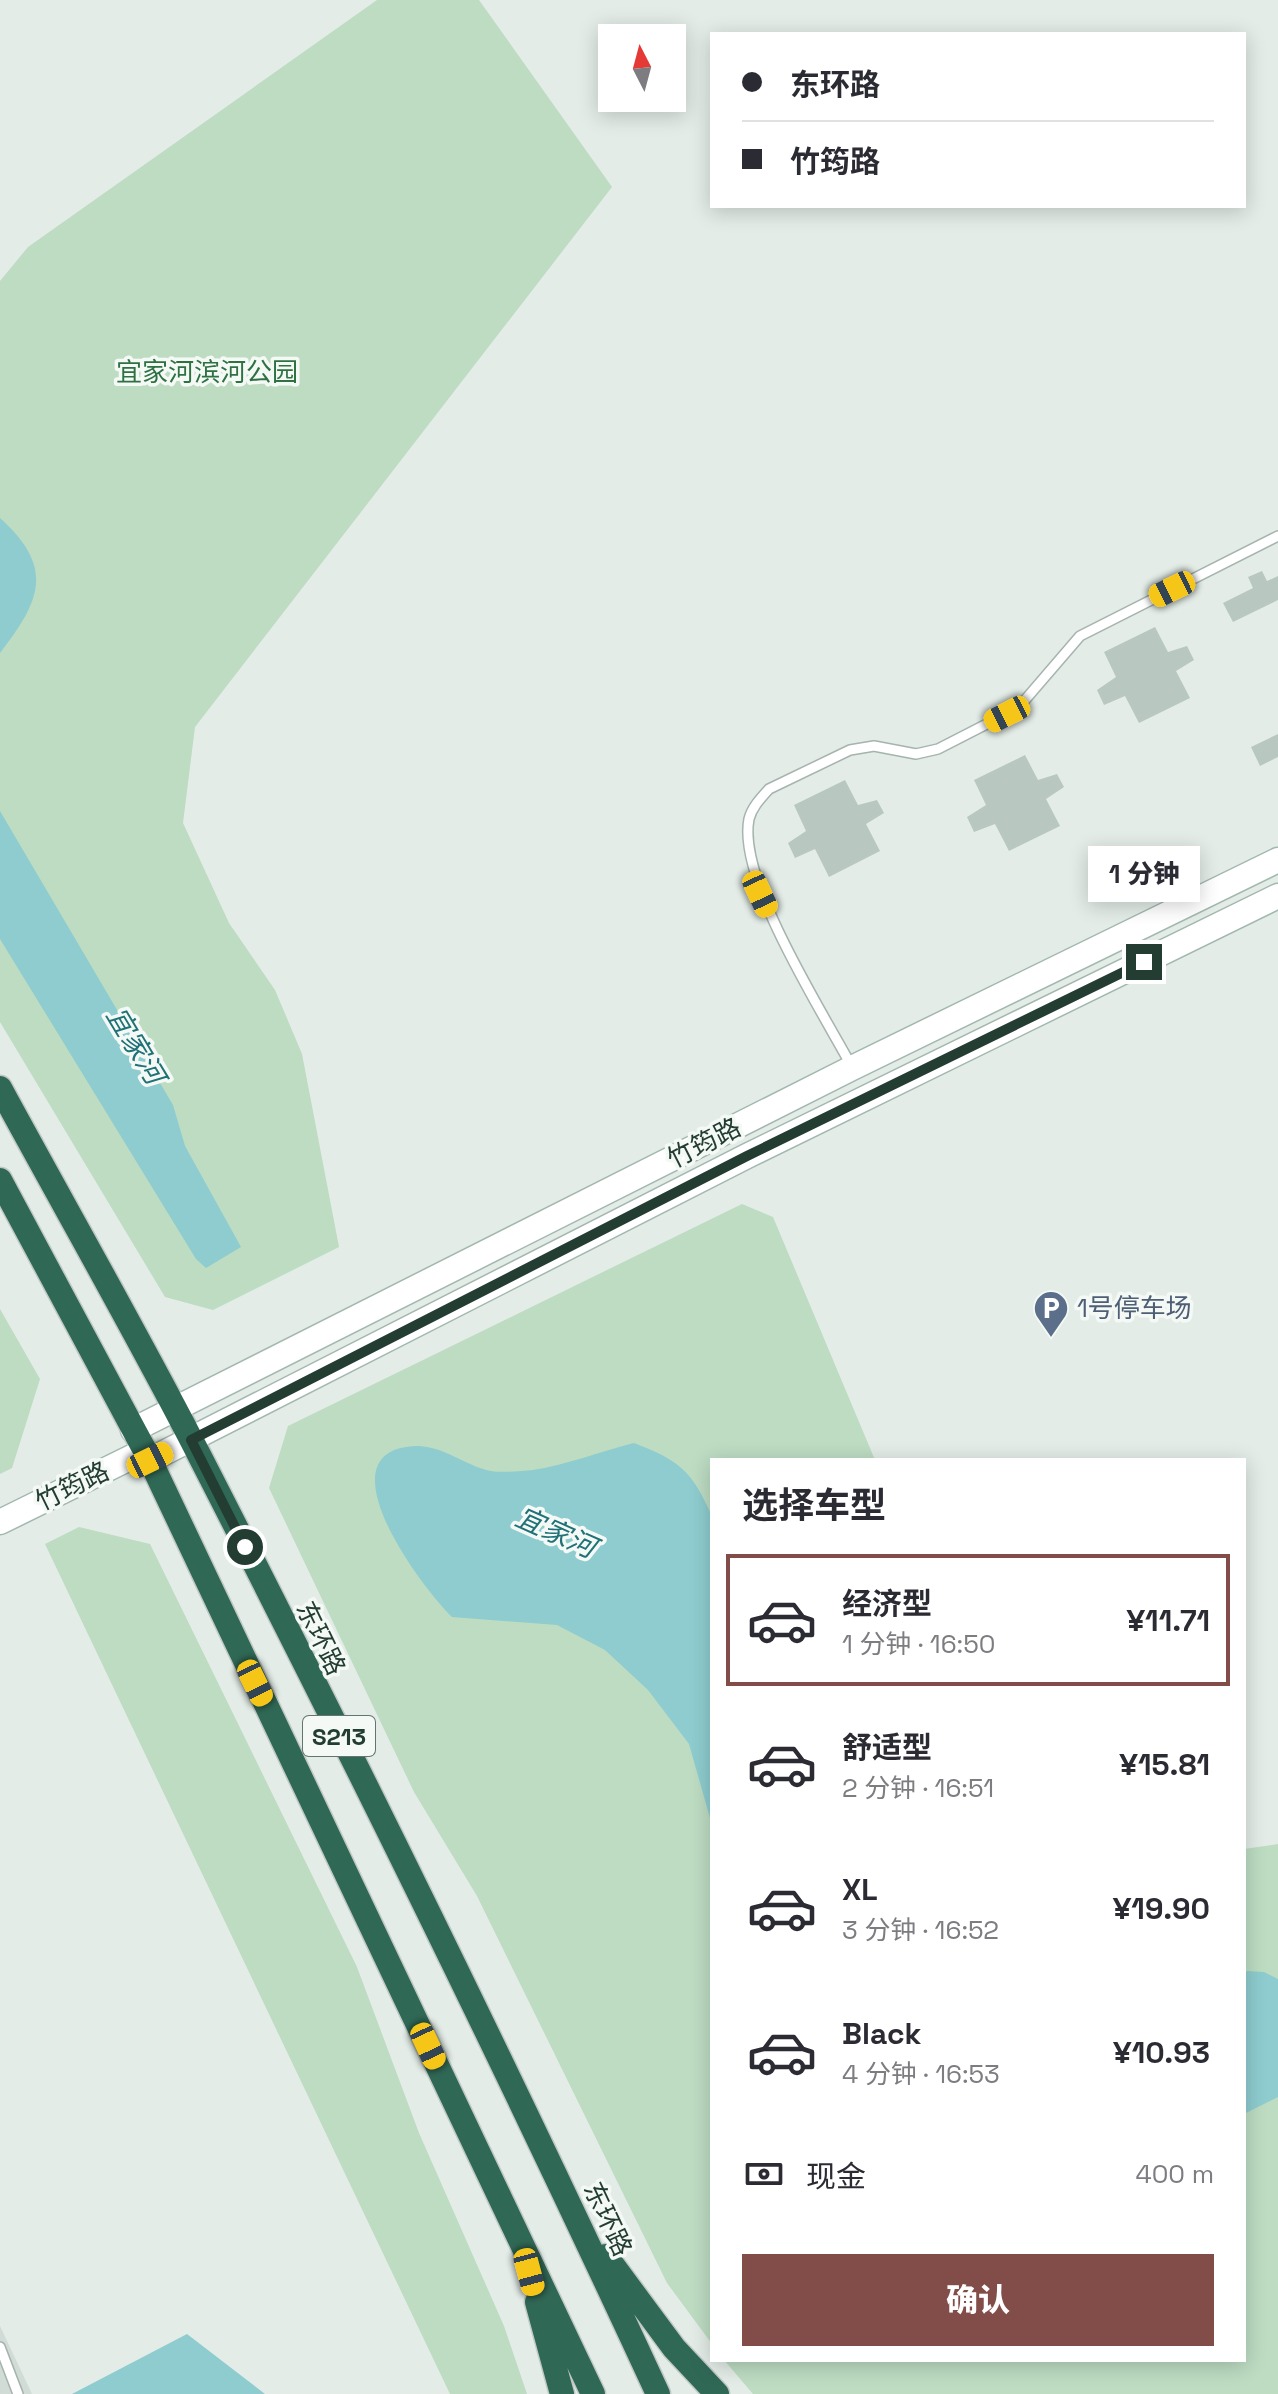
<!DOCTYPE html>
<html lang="zh">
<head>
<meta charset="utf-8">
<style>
	:root { --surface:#fff; --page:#f7f7f7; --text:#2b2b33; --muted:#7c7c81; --line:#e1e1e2; --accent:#824c48 }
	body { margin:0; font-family:"Space Grotesk","Noto Sans SC",sans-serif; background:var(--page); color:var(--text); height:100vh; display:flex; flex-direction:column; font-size:30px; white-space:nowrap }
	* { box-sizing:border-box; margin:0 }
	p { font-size:26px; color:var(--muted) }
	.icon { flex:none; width:44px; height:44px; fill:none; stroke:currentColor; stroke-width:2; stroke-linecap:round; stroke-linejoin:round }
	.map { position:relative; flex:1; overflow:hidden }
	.sheet { position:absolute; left:710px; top:1458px; width:536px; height:904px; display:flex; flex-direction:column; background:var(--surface); border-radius:0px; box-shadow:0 4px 20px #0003 }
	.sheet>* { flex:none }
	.banner { position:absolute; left:710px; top:32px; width:536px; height:176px; border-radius:0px; box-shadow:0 4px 20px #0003; display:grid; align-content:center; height:176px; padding:0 32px; background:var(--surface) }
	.needle { width:52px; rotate:354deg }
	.controls { position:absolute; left:598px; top:24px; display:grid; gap:16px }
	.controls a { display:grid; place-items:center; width:88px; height:88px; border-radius:0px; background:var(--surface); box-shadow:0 4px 20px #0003; font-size:40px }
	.end { position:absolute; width:36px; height:36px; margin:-18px; border:10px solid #233d33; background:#fff; box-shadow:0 0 0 4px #fff }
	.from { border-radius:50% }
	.bubble { position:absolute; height:56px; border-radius:0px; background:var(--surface); box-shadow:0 4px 20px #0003; font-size:26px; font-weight:800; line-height:56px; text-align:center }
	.car { position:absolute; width:24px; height:48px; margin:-24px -12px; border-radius:10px; box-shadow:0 0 6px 2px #0007; background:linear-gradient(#f5c518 24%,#345 0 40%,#f5c518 0 76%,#345 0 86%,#f5c518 0) }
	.banner b { display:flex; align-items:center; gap:28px; height:76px; font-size:30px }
	.banner b+b { border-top:2px solid var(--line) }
	.banner i { width:20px; height:20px; background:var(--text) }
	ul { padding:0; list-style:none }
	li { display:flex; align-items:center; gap:24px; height:132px; margin:0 16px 12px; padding:0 16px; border:4px solid transparent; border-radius:0px }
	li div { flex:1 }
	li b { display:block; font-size:30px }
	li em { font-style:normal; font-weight:800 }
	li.current { border-color:var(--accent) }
	li>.icon { width:72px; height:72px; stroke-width:1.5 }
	h2 { padding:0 32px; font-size:36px; line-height:96px }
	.pay { display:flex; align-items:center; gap:20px; height:88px; padding:0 32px; font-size:30px }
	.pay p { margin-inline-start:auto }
	.action { display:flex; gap:16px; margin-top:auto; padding:16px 32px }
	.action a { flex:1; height:92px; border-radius:0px; background:var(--accent); color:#fff; font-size:32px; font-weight:800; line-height:92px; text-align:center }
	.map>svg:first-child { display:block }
	.built { fill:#d1dcd6 }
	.green { fill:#bddcc2 }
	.water { fill:#8ecccf }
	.building { fill:#b8c7c0 }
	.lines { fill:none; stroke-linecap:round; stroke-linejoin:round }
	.lane-casing { stroke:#a6b4ad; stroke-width:12 }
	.secondary-casing { stroke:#a2b8ae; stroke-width:27 }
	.highway-casing { stroke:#c1c9c6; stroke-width:27 }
	.lane { stroke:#fff; stroke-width:9 }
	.secondary { stroke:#fff; stroke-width:24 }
	.highway { stroke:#306856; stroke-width:24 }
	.route { stroke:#233d33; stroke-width:10 }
	.labels { text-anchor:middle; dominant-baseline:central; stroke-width:7; stroke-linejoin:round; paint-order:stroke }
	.shield { fill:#f4f9f6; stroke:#62756e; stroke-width:2 }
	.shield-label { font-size:24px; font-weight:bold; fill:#233d33 }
	.park-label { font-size:26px; fill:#2f7242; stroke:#f4f9f6 }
	.street-label { font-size:26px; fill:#233d33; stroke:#f4f9f6 }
	.service-label { font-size:26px; fill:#4e5e75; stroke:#f4f9f6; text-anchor:start }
	.water-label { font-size:28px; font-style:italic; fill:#207277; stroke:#f4f9f6 }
</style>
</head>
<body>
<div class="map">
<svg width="1278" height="2394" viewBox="0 0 1278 2394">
	<rect width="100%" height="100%" fill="#e3ece7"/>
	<path class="built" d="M 0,2326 L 32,2394 L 0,2394 Z"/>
	<path class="green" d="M 377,0 L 479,0 L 612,187 L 195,727 L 183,823 L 229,923 L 275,990 L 302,1054 L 339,1247 L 213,1310 L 165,1297 L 0,1022 L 0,281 L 28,247 Z
		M 742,1204 L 773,1217 L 875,1460 L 712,1460 L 712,2344 L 667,2283 L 477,1896 L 414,1792 L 269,1488 L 288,1426 Z
		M 0,1309 L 40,1379 L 12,1468 L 0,1474 Z
		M 79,1527 L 150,1544 L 357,1967 L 419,2133 L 504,2326 L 527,2394 L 450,2394 L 45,1544 Z
		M 1278,1844 L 1278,2394 L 753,2394 L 724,2360 L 1244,2360 L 1244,1849 Z"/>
	<path class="water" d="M 0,518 C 54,567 42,599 0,653 Z
		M 0,811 L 173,1105 L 185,1146 L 241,1247 L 206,1268 L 196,1259 L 0,939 Z
		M 634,1443 C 679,1460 692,1471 712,1516 L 712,1825 L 689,1744 L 648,1690 L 605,1650 L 557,1625 L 452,1617 C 422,1588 319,1451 415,1446 C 443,1445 465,1466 491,1471 C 503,1473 521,1471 533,1470 C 567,1465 601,1451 634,1443 Z
		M 1247,1971 L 1264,1972 L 1278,1979 L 1278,2097 L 1244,2114 L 1244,1973 Z
		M 187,2334 L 265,2394 L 72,2394 Z"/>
	<path class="building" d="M 1262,571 L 1267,581 L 1278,576 L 1278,600 L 1233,622 L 1223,603 L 1253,588 L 1248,577 Z
		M 1155,627 L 1168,652 L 1187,646 L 1194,660 L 1176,671 L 1190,698 L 1139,723 L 1125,696 L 1104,705 L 1097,690 L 1116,677 L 1104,652 Z
		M 1278,734 L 1278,757 L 1260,766 L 1251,747 Z
		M 1025,755 L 1038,780 L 1057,774 L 1064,787 L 1046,799 L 1060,826 L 1009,851 L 995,824 L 974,832 L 967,817 L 986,805 L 974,780 Z
		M 845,780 L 858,805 L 877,800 L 884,813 L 866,824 L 880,851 L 829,877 L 815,849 L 795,858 L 788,843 L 806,831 L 794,805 Z"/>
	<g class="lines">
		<g class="lane-casing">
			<path id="lane" d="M 852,1067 C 822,1011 737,879 749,819 C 752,807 761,798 769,789 L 850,750 L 874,746 L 916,754 L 938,749 L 1018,708 L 1080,636 L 1278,536
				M 0,2347 L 18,2394"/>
		</g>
		<g class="secondary-casing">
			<path id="secondary" d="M 133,1430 L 852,1068 L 1278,860
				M 150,1460 L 747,1156 L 1278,896
				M 0,1522 L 144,1451"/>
		</g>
		<g class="highway-casing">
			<path id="highway" d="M 0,1088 C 64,1206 131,1323 193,1443 C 354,1757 510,2074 658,2394
				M 0,1180 L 150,1460 L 593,2394
				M 606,2256 L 674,2348 L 717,2394
				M 537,2302 L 562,2394"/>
		</g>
		<use href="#lane" class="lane"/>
		<use href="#secondary" class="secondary"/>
		<use href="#highway" class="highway"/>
	</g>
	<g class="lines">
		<path class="route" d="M 245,1547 L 191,1440 L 747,1156 L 1144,962"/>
	</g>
	<defs>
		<g id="parking-pin" transform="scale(1.8)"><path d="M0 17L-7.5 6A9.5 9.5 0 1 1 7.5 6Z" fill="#5c6f8a" stroke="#f4f9f6"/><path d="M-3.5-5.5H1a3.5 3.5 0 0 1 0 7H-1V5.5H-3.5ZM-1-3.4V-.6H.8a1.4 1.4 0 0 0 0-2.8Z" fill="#fff"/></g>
	</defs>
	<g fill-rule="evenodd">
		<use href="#parking-pin" x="1051" y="1308"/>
	</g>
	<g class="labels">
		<rect class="shield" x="303" y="1716" width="72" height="40" rx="6"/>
		<g class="shield-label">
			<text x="339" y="1736">S213</text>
		</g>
		<g class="park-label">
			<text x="207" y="372">宜家河滨河公园</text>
		</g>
		<g class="street-label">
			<text transform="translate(704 1143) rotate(-27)">竹筠路</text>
			<text transform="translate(72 1486) rotate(-26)">竹筠路</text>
			<text transform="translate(321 1638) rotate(64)">东环路</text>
			<text transform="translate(608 2219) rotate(65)">东环路</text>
		</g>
		<g class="service-label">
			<text x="1077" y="1308">1号停车场</text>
		</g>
		<g class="water-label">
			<text transform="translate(136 1045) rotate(59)">宜家河</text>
			<text transform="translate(556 1532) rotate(24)">宜家河</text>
		</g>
	</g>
</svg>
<div class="controls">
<a><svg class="needle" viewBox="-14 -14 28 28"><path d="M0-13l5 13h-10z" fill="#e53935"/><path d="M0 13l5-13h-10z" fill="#7c7c81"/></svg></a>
</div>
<i class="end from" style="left:245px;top:1547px"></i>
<i class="end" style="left:1144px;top:962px"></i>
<div class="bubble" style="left:1088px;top:846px;width:112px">1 分钟</div>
<i class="car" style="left:1172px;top:589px;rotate:244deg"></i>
<i class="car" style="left:1007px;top:714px;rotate:243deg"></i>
<i class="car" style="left:760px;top:894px;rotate:155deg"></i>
<i class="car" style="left:150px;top:1460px;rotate:64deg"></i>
<i class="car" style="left:255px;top:1683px;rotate:154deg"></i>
<i class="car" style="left:428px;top:2046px;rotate:155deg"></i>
<i class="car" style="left:529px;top:2272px;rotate:165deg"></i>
<div class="banner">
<b><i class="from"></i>东环路</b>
<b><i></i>竹筠路</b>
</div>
<section class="sheet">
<h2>选择车型</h2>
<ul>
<li class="current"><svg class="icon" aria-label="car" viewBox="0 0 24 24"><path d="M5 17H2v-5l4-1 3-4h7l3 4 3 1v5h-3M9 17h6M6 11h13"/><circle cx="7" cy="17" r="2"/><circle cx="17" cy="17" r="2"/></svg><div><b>经济型</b><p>1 分钟 · 16:50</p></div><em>¥11.71</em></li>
<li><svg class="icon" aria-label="car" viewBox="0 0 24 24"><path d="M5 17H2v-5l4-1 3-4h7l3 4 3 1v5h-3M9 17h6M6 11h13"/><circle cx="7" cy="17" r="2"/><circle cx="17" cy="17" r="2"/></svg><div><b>舒适型</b><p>2 分钟 · 16:51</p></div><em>¥15.81</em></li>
<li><svg class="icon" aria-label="car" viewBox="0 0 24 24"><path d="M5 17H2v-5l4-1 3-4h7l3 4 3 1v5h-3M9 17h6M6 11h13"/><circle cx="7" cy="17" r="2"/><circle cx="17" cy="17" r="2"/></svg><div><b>XL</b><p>3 分钟 · 16:52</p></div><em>¥19.90</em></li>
<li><svg class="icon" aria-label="car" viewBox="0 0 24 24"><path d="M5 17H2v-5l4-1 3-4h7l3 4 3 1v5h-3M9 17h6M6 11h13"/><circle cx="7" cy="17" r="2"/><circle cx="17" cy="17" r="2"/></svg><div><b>Black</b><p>4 分钟 · 16:53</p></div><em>¥10.93</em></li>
</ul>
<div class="pay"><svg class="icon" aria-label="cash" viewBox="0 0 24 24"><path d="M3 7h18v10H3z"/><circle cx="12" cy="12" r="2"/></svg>现金<p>400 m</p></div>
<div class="action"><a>确认</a></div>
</section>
</div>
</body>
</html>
